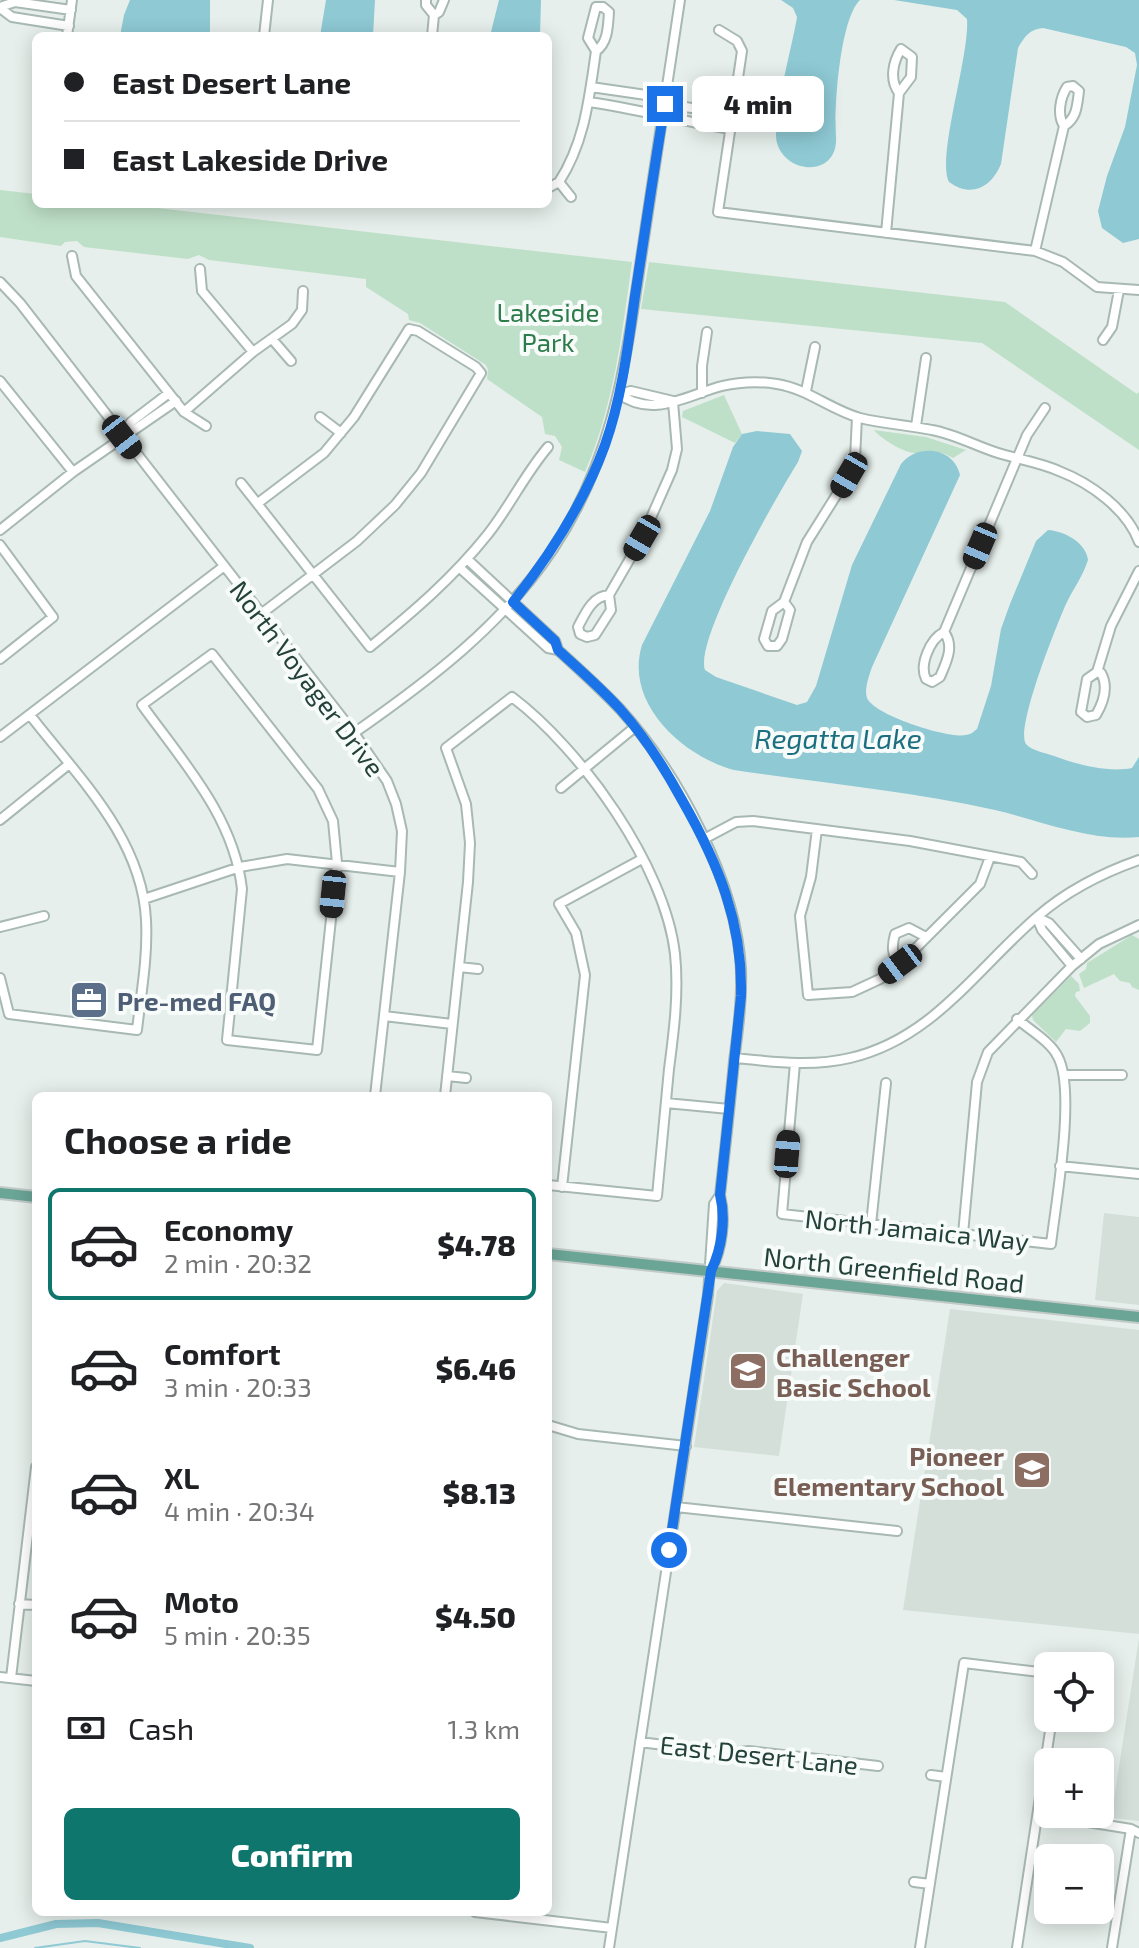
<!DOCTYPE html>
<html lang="en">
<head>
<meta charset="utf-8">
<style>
	:root { --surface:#fff; --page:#f6f6f6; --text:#202124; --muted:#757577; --line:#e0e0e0; --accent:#0f766e }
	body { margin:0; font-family:"Exo 2",sans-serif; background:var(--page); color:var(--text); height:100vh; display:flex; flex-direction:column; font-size:30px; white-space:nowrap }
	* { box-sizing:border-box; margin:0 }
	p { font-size:26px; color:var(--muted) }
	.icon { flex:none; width:44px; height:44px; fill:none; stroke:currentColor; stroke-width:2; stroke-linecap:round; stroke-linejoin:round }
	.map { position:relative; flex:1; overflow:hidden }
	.drawer { position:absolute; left:32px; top:1092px; width:520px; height:824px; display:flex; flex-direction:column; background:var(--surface); border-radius:12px; box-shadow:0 4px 20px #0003 }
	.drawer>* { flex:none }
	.guide { position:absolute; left:32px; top:32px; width:520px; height:176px; border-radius:12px; box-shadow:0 4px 20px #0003; display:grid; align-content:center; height:176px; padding:0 32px; background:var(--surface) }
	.fabs { position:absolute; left:1034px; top:1652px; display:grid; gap:16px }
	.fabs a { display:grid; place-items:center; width:80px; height:80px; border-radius:12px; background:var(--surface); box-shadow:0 4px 20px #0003; font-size:40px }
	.end { position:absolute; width:36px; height:36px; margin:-18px; border:10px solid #1a73e8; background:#fff; box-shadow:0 0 0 4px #fff }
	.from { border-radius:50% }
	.bubble { position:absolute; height:56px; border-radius:12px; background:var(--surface); box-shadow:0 4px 20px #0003; font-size:26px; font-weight:800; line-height:56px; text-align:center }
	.car { position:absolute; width:24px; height:48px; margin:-24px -12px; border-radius:10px; box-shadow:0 0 6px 2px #0007; background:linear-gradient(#222 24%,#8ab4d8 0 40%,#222 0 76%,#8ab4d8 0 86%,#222 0) }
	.guide b { display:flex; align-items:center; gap:28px; height:76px; font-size:30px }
	.guide b+b { border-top:2px solid var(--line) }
	.guide i { width:20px; height:20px; background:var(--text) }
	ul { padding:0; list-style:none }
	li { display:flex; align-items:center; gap:24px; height:112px; margin:0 16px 12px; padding:0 16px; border:4px solid transparent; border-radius:12px }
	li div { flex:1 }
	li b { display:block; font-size:30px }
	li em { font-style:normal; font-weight:800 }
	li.selected { border-color:var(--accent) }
	li>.icon { width:72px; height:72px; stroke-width:1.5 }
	h2 { padding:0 32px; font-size:36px; line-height:96px }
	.pay { display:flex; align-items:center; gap:20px; height:88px; padding:0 32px; font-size:30px }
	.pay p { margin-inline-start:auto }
	.primary-button { display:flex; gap:16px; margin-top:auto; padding:16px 32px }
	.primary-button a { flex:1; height:92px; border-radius:12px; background:var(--accent); color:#fff; font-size:32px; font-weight:800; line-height:92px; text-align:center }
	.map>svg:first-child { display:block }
	.built { fill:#d4dfda }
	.green { fill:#bfe0c8 }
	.water { fill:#8ec9d4 }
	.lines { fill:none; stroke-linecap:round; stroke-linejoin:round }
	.stream { stroke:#8ec9d4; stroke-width:2 }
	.canal { stroke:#8ec9d4; stroke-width:8 }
	.minor-casing { stroke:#a8b8b2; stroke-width:12 }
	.major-casing { stroke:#c2cac8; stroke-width:14 }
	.minor { stroke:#fff; stroke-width:8 }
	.major { stroke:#6aa596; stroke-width:10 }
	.route { stroke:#1a73e8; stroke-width:10 }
	.labels { text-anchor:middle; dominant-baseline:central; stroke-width:8; stroke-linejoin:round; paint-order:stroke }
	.park-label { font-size:26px; fill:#2d7a4b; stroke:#f7fbf9 }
	.street-label { font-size:26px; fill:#24423a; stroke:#f7fbf9 }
	.service-label { font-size:26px; font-weight:bold; fill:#4e5e75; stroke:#f7fbf9; text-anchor:start }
	.education-label { font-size:26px; font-weight:bold; fill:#785e54; stroke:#f7fbf9; text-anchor:start }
	.water-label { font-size:28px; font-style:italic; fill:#1c6f80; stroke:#f7fbf9 }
</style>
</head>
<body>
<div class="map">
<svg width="1139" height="1948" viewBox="0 0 1139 1948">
	<rect width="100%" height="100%" fill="#e6efeb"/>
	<path class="built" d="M 1104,1213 L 1139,1217 L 1139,1305 L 1095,1300 Z
		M 724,1283 L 803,1294 L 779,1456 L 694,1447 L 717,1291 Z
		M 950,1309 L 1139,1330 L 1139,1634 L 903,1610 Z
		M 1139,1638 L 1139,1821 L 1111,1818 Z"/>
	<path class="green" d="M 0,190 L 36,194 L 36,204 L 122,204 L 632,262 C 622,334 614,405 585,472 L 559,460 L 562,447 L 555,436 L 545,434 L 542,417 L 487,379 L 488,370 L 486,365 L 420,323 L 409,320 L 408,314 L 366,287 L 366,279 L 209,260 L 199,255 L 188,259 L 84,247 L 77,241 L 65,242 L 61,246 L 0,237 Z
		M 649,262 L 1005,302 L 1137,394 L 1139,392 L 1139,450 L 982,343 L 641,309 Z
		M 724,395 L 742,434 L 735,443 L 682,417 L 683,411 Z
		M 874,430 L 926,437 L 966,450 L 953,458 C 937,449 931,454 914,453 C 903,452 881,439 874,430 Z
		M 1132,935 L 1139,939 L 1139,990 L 1132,987 L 1130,983 L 1120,981 L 1114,974 L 1084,988 L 1079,974 L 1086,969 L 1087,963 Z
		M 1071,976 L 1079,984 L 1080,991 L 1076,992 L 1075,996 L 1090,1016 L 1090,1023 L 1080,1031 L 1066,1029 L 1056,1042 L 1033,1020 L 1032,1015 Z"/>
	<path class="water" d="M 130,0 L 210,0 L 210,36 L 120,36 L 124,15 Z
		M 326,0 L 375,0 L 373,36 L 320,36 Z
		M 499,0 L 541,0 L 540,36 L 490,36 Z
		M 781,0 L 860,0 C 840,19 834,107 836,136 C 839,178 786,175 777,143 C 771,121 793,44 797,17 L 793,8 Z
		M 894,0 L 1139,0 L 1139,239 L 1123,243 L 1102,228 L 1098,211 L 1107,176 L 1125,127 L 1137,65 L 1135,53 L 1126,47 L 1043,28 C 1030,29 1024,37 1018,48 L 1001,164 C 991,188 971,198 949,182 C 936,158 970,55 967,19 L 957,10 Z
		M 757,431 L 790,434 L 802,451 L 798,462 C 778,494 694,639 705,670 L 716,677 L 797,705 L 807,702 L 816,686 L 852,565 L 901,464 C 917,443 954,447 960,475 L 872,667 C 869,676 864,689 867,698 C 874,715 948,739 966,735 C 972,734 973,732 977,729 L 991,686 L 1001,629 L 1010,604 L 1036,541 L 1048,530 C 1065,531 1086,543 1088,560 C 1083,576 1073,589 1066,604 C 1057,624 1015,729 1026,744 C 1032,751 1046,753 1054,756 C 1076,764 1108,773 1132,768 L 1139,757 L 1139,837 C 1091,842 1042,821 995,810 C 910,791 821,783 734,770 C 682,756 624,703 642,645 L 710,511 L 733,447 L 742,434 Z"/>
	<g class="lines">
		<path class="stream" d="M 35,1948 L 85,1941 L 140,1948"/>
		<path class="canal" d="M 0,1938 L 56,1924 L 98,1923 L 250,1948"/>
		<g class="minor-casing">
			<path id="minor" d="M 426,0 L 426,5 L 434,15
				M 0,7 L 15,2 L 71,10
				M 0,8 L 12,17 L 69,26
				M 719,30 L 737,41 L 742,51 L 718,212 L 1035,251 L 1063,262 L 1097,287 L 1139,290
				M 67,36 L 72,0
				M 264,36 L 268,0
				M 432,36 L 434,15 L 439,12 L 444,0
				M 591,87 L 653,96 L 665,104 L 732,114
				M 589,102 C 637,109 682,121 730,129
				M 559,182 C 585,142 589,98 596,51 C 608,43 608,26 609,12 L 603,7 L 596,7 L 588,38 L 596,51
				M 559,182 L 571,197
				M 548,188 L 559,182
				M 886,233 L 899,93 L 911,77 L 912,57 L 901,49 C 893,62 889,80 899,93
				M 1035,251 L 1064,126 C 1057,115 1060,98 1067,87 L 1073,86 L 1079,91 C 1077,106 1077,118 1064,126
				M 72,256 L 76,276 L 184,412 L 206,426
				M 200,269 L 202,291 L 253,352
				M 0,282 L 20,303 L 354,733 L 387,781 L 396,804 L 402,831 L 400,872 L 375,1096
				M 272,339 L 291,361
				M 1103,340 L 1112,327 L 1119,290
				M 0,381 L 73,472
				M 806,391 L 815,347
				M 702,393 L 702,366 L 707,332
				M 619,394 C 653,419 687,395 722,386 C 739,382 759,381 777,384 C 808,389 831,410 860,418 C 884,424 908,425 932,430 C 954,434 974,445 995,452 C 1016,459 1039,462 1059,471 C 1090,483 1127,509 1139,542
				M 619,394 L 631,391 L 673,401
				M 184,412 L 253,352 L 292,324 L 302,310 L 303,291
				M 320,417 L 341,433
				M 916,426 L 926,358
				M 122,436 L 131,422 L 169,393
				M 241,483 L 370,647 C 413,612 453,578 488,534 C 510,506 525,474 548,447
				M 258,503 L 324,453 L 354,417 L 409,329 L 418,331 L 476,367 L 481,373 L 421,473 L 395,505 L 357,541 L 261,614
				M 0,530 L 73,472 L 176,401
				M 0,545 L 53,617 L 0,659
				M 467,559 L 555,641 L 558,650 C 579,669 600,688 620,709 C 678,773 737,883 741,970 C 742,1000 738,1031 734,1061 C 730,1106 725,1150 720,1195 C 726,1219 722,1249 711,1271
				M 460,568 L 548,648 L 558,650
				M 609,595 C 592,596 585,614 578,627 L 580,634 L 587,637 L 595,635 L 611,610 L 609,595 L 642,538 L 672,470 L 677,449 L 673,402
				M 784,602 L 790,610 L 782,639 L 777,646 L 768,646 L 764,639 L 772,611 L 784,602 L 807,542 L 849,475 L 855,459 L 857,417
				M 944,632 C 955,646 946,663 940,677 L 932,682 L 926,679 C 919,665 930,639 944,632 L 1027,435 L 1045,408
				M 212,654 L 318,789 L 333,821 L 337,863 L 317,1050 L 227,1040 L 242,889 C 234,817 183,762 142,705 Z
				M 1097,672 L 1101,673 C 1109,687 1103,703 1096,715 L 1087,717 L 1081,712 L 1087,679 L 1097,672 L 1111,626 L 1139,571
				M 354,733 C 427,682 503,625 553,549 C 617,452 626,357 643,245 C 656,164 668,82 680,0
				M 0,737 L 223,567
				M 561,788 L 635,727
				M 0,820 L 68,765
				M 817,829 L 811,877 L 800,916 L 808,995 L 852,992 L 880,979 L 900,964 L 980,884 L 990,857
				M 704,839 L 736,822 L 753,821 L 910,841 L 1021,862 L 1032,874
				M 144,899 L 240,867 L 287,859 L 400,872
				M 1037,917 L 1049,923 L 1081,959
				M 1037,918 L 1042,930 L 1072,966
				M 0,927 L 44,916
				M 900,964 C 891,955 892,945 895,934 L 909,928 L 926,937
				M 459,967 L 478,969
				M 0,978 L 9,1014 L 137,1030 C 141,994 148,957 146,920 C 142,838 78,777 30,715
				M 384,1016 L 452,1024
				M 735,1058 C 774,1062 812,1067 850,1058 C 933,1039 977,968 1038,916 C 1067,891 1102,873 1139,860
				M 795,1063 L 782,1214 L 1051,1244 C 1056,1202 1076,1091 1058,1057 C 1051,1042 1030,1030 1017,1019
				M 1065,1075 L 1122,1075
				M 447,1076 L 466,1078
				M 445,1096 L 468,882 L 470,843 L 466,804 L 446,748 L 512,697 C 581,749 665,866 675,954 C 679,992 674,1031 669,1069 C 665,1111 661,1154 657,1196 L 548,1185
				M 666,1103 L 729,1109
				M 1060,1166 L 1139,1174
				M 562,1187 L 585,975 L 576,933 L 559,904 L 642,859
				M 871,1224 L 886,1083
				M 963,1234 L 977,1082 L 988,1052 L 1072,966 L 1099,944 L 1139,925
				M 548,1425 L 578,1434 L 686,1446
				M 676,1507 L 897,1531
				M 19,1604 L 36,1605
				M 0,1677 L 36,1681
				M 11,1678 L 36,1467
				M 640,1742 L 727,1753 L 749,1751 L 878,1766
				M 931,1775 L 946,1777
				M 1038,1814 L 1131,1829 L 1139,1833
				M 914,1882 L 930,1884
				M 475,1912 L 612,1928
				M 609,1948 L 708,1295 L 714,1204 L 720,1195
				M 920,1948 L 964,1663 L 1048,1673
				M 1017,1948 L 1052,1718
				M 1112,1948 L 1131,1829"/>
		</g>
		<g class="major-casing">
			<path id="major" d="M 0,1193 L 36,1197
				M 548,1254 L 1139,1317"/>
		</g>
		<use href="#minor" class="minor"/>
		<use href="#major" class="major"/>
	</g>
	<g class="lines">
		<path class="route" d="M 665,104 C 654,168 645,232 635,296 C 628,346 622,397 605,445 C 584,503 551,554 513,602 L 555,641 L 558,650 C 579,669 601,688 620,709 C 645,737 664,767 682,800 C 718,863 743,923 741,996 L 720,1195 C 726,1219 722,1248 711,1271 L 669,1550"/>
	</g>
	<defs>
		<g id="office-square" transform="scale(2)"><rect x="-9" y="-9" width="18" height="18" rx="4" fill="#5c6f8a" stroke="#f7fbf9"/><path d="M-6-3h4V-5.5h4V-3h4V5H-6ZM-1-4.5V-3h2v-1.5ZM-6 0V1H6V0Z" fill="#fff"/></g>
		<g id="school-square" transform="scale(2)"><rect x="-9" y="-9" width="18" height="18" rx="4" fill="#8d6e63" stroke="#f7fbf9"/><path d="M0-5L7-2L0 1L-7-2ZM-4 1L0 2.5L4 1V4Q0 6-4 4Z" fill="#fff"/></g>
	</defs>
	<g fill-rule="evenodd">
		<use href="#office-square" x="89" y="1000"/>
		<use href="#school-square" x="748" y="1371"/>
		<use href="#school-square" x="1032" y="1470"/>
	</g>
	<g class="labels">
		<g class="park-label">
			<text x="548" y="311">Lakeside<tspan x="548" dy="30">Park</tspan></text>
		</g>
		<g class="street-label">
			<text transform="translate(308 678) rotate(53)">North Voyager Drive</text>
			<text transform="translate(917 1229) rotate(6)">North Jamaica Way</text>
			<text transform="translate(894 1269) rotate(6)">North Greenfield Road</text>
			<text transform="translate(759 1754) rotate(6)">East Desert Lane</text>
		</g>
		<g class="service-label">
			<text x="117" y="1000">Pre-med FAQ</text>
		</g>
		<g class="education-label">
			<text x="776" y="1356">Challenger<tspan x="776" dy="30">Basic School</tspan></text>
			<text x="1004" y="1455" text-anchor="end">Pioneer<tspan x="1004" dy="30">Elementary School</tspan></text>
		</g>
		<g class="water-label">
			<text x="838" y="738">Regatta Lake</text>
		</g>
	</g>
</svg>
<div class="fabs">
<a><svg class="icon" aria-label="locate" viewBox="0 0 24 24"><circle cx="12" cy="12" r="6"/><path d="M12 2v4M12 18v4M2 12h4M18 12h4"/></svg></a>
<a>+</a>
<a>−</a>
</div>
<i class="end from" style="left:669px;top:1550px"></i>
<i class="end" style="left:665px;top:104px"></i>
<div class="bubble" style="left:692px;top:76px;width:132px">4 min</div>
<i class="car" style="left:122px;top:437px;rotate:142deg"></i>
<i class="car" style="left:849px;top:475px;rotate:210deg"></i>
<i class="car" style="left:642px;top:538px;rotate:210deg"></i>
<i class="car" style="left:980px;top:546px;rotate:203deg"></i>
<i class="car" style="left:333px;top:894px;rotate:186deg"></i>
<i class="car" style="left:900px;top:964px;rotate:233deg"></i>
<i class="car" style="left:787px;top:1154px;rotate:5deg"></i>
<div class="guide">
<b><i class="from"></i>East Desert Lane</b>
<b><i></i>East Lakeside Drive</b>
</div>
<section class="drawer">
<h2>Choose a ride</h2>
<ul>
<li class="selected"><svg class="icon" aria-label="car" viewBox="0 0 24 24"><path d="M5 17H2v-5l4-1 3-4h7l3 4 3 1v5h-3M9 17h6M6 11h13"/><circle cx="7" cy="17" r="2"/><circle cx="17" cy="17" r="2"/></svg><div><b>Economy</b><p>2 min · 20:32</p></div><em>$4.78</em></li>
<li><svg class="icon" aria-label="car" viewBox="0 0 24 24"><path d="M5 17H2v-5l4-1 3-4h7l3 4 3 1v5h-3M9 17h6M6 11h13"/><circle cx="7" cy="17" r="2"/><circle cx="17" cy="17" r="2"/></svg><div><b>Comfort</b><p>3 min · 20:33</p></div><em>$6.46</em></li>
<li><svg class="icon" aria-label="car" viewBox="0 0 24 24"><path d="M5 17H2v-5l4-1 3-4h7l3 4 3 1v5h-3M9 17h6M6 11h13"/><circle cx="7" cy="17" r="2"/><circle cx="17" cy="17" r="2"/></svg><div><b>XL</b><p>4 min · 20:34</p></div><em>$8.13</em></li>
<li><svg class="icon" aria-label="car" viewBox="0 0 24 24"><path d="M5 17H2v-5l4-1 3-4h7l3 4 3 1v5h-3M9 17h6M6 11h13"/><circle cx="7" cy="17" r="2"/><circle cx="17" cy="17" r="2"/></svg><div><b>Moto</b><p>5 min · 20:35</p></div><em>$4.50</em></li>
</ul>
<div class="pay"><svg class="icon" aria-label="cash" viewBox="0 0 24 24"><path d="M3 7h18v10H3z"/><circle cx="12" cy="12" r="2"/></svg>Cash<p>1.3 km</p></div>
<div class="primary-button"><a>Confirm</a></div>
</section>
</div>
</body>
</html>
